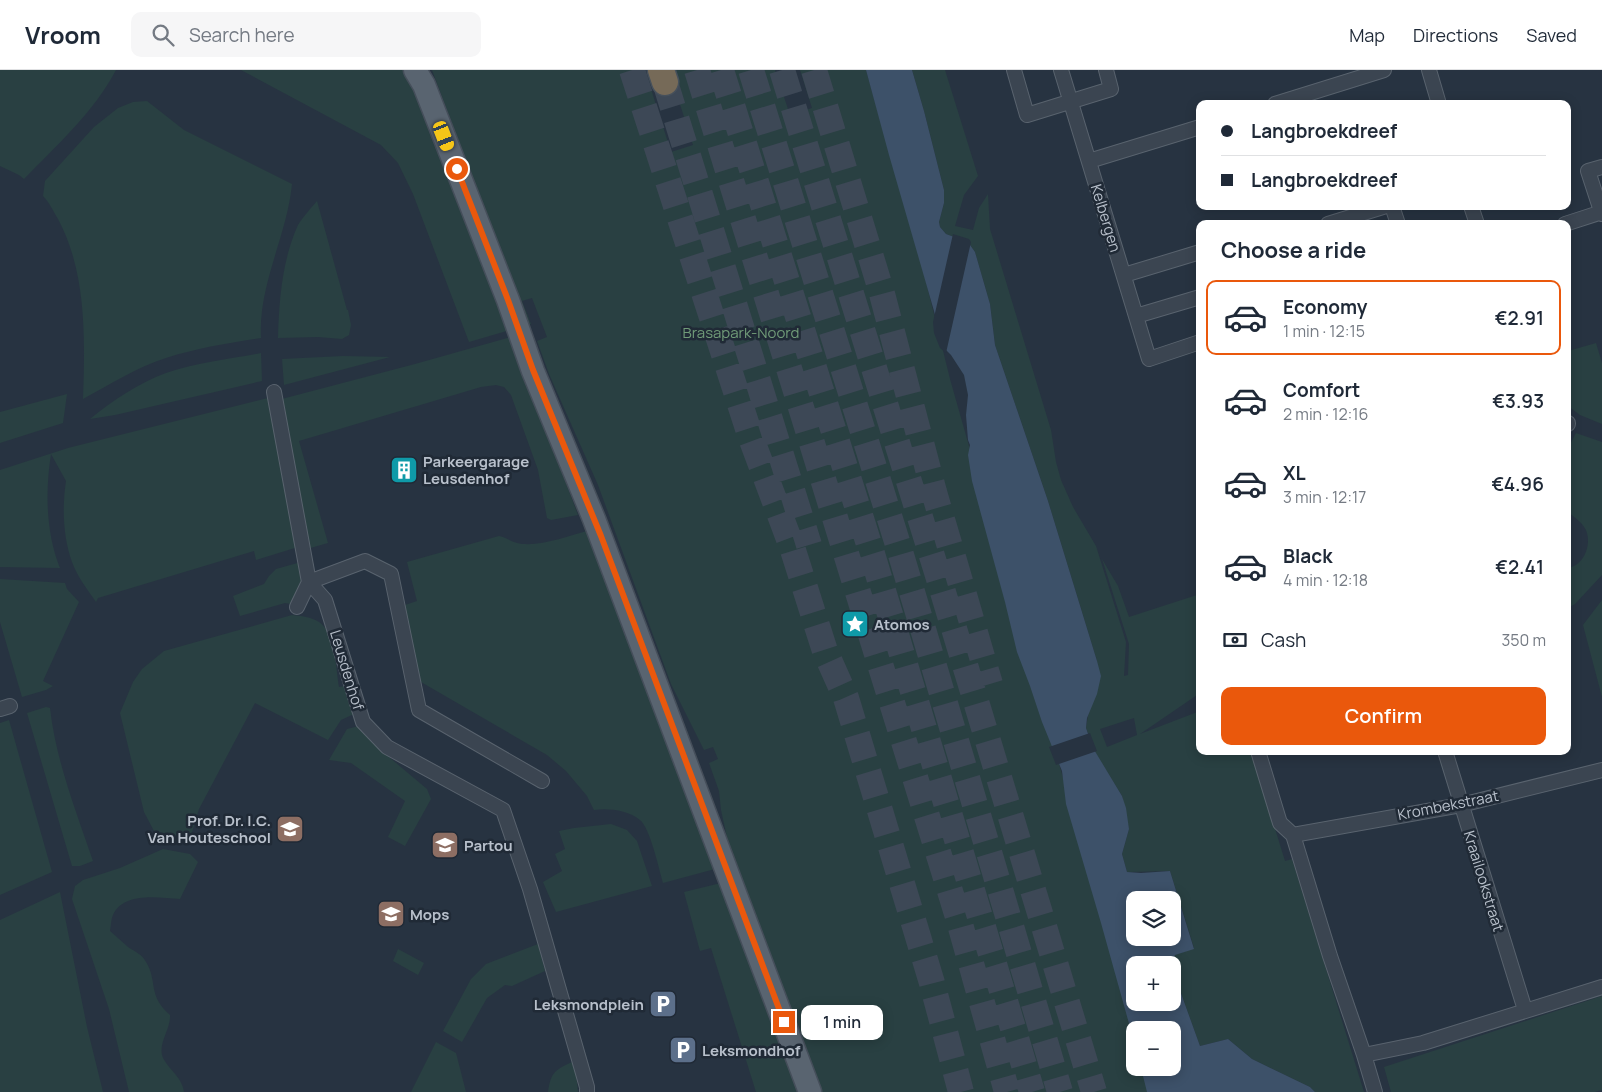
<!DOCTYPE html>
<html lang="en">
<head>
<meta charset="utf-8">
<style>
	:root { --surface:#fff; --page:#f6f6f7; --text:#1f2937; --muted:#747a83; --line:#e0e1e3; --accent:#ea580c }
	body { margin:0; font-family:Manrope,sans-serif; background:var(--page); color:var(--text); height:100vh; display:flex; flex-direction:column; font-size:19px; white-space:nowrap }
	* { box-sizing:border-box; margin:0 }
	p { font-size:16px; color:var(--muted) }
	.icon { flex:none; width:28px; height:28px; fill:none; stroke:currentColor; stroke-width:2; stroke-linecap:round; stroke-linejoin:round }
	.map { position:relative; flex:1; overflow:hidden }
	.side { position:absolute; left:1196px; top:150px; width:375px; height:535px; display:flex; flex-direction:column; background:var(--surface); border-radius:10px; box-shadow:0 2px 12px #0003 }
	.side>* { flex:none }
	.banner { position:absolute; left:1196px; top:30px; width:375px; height:110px; border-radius:10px; box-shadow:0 2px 12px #0003; display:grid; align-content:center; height:110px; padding:0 25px; background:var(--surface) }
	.tools { position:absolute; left:1126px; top:821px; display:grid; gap:10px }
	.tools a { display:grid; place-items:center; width:55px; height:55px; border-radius:10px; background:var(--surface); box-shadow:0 2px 12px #0003; font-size:25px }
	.end { position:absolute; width:22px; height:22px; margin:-11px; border:6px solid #ea580c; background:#fff; box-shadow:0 0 0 2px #fff }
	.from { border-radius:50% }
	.bubble { position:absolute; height:35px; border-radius:10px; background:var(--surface); box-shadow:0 2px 12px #0003; font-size:16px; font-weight:600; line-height:35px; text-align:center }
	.car { position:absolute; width:15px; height:30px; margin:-15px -8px; border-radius:6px; box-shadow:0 0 4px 1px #0007; background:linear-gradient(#f5c518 24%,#345 0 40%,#f5c518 0 76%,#345 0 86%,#f5c518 0) }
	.banner b { display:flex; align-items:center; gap:18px; height:48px; font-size:19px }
	.banner b+b { border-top:1px solid var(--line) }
	.banner i { width:12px; height:12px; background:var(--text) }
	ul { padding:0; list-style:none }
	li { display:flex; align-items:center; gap:15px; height:75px; margin:0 10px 8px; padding:0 15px; border:2px solid transparent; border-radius:10px }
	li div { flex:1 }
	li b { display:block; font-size:19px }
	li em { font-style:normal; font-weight:600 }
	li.current { border-color:var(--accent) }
	li>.icon { width:45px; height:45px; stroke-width:1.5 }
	h2 { padding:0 25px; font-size:22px; line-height:60px }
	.pay { display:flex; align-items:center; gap:12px; height:55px; padding:0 25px; font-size:19px }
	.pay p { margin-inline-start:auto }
	.cta { display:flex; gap:10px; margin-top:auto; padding:10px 25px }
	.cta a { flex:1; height:58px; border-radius:10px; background:var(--accent); color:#fff; font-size:20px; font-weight:600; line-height:58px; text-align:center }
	header { display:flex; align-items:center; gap:30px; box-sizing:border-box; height:70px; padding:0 25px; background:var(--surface); border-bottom:1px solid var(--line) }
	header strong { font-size:24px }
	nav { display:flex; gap:28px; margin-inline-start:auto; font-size:18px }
	.search { width:350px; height:45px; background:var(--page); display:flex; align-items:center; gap:12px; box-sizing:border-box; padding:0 18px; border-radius:10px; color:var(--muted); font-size:19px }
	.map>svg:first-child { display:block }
	.green { fill:#294042; fill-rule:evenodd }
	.water { fill:#3d5169; fill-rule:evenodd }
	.pier { fill:#273341 }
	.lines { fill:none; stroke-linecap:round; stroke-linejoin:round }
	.highway-tunnel { stroke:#3d4856; stroke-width:26; stroke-dasharray:26 13; stroke-linecap:butt }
	.street-casing { stroke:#59636e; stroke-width:16 }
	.primary-casing { stroke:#454e5a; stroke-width:25 }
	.highway-casing { stroke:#46505b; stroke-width:29 }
	.street { stroke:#3b4551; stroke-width:14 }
	.primary { stroke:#596470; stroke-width:22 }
	.highway { stroke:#766a58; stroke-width:26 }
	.route { stroke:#ea580c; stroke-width:6 }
	.labels { text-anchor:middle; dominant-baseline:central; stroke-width:5; stroke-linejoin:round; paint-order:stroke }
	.street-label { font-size:15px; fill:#b8c0cb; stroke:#202a36 }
	.park-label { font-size:15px; fill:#709b78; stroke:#202a36 }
	.poi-label { font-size:15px; font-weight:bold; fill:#b8c0cb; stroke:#202a36; text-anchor:start }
</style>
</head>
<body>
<header>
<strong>Vroom</strong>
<div class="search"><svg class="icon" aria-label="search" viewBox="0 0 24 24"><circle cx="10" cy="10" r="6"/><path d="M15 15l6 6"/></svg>Search here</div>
<nav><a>Map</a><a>Directions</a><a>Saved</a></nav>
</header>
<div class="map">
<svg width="1602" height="1022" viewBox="0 0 1602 1022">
	<rect width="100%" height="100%" fill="#273341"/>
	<path class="green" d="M 0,0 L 116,0 C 94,42 57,75 24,109 L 19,105 L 0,96 Z
		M 241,0 L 428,0 L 440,23 L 454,59 L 432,0 L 645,0 L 671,82 L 693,75 L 669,0 L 775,0 L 790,45 L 812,38 L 800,0 L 866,0 L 879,46 L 909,143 L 950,309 L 1135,962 L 1135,998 L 1145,998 L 1152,1022 L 821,1022 L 728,772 L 721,740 L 719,721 L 709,693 L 718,689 L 713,677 L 704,680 L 671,614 L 598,415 L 549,304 L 537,271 L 547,267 L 532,228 L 522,231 L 531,254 L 469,272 L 413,124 L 398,93 L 381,75 Z
		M 912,0 L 945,0 L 978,106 L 964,125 L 955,156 L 973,160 L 979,138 L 988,124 L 990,159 L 1051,360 L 1056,392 L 1061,410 L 1073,437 L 1096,476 L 1126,572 L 1124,606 L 1128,605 L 1129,574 L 1102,489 L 1118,516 L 1129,547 L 1200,524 L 1200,623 L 1140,664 L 1200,641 L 1200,681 L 1251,681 L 1285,791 L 1292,789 L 1364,1022 L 1315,1022 L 1310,1017 L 1252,989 L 1228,969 L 1200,976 L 1173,901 L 1172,895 L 1170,893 L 1175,885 L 1194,878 L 1170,801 L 1127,802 L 1122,784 L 1129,759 L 1122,726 L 1097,686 L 1086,658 L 1097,591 L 1048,431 L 995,275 L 990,234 L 975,182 L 968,172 L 946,164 L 940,157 L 939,152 L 944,133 L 944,120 L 924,41 ZM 1134,648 L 1137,665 L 1107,677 L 1100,659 Z
		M 147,31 L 184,60 L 292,114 C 287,166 258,215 261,268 C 229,273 197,278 166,288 C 137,297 109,315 83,329 C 85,270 87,203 58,149 C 53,141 50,133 43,126 L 45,111 L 94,57 L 118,38 L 133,32 Z
		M 317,131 L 347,240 L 348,240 L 351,255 L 349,265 L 342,269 L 318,267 L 278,268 C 279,231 282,190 298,155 C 303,147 311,138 317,131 Z
		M 511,267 L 578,445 L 551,450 L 547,448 L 538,400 L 511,325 L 504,317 L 496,315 L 481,317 L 299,371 L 328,473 L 307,479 L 278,330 L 415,294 Z
		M 1596,273 L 1602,293 L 1602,354 L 1580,345 L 1568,336 L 1568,281 Z
		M 261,283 L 262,311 L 115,345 L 90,349 C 113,330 139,313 166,303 C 197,292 230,289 261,283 Z
		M 343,286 L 390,287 L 284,315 L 282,289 Z
		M 67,324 L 63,353 L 0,373 L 0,342 Z
		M 268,328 L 298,477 L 256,490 L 254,481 L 98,528 L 96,532 C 87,519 77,506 72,492 C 63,467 62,437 66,411 L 51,384 C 45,422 46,463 60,498 L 0,497 L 0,400 L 68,378 Z
		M 1576,363 L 1602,372 L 1602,505 L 1575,534 L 1568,538 L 1568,498 C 1583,496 1591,477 1587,463 C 1585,454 1574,447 1568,442 L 1568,378 Z
		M 587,461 L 715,799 L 663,813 C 659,799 650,758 640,750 C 628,740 608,738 594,740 L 587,726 L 566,701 L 547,685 L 421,612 L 396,538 L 417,531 L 407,492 L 499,466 C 506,467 511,472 517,473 C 537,478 568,466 587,461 Z
		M 301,492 L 304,504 L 291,534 L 285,533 L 240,546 L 233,526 L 264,514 L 269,506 L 276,499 Z
		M 0,509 L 65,513 L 67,519 L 79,532 L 43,611 L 53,616 L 46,620 L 22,627 L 0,552 Z
		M 1602,530 L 1602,627 L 1583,555 Z
		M 292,545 C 301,546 311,547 319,552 C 335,562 336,599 339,617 L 345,616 L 354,644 L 341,650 L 328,670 L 255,633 L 199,739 L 190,769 L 154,761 L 144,742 L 120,643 L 133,612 L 142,599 L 164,581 Z
		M 46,637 L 50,638 C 56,691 76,741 93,791 L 80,796 L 72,796 L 27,643 Z
		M 9,650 L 52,802 L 0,825 L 0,653 Z
		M 359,656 L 377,677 L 427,719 L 431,729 L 405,776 L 388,767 L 405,731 L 351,693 L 329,690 L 347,659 Z
		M 611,754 L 627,760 L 637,771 L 652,816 L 556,842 L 543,812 L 562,801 L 555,784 L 565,779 L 559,761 L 574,758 Z
		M 163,779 L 190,784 L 198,792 L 180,829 C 160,828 124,821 113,845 C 111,849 111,856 110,861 C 116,866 122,872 128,877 C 135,882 142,884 146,892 C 158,911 147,925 170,945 C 171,959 157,974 163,988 C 170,1001 182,1007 184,1022 L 129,1022 L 109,939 L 72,829 L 75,816 L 83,810 L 120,798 Z
		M 721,813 L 798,1022 L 756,1022 L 711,878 L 700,881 L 684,822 Z
		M 60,822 L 87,957 L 103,1022 L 0,1022 L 0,850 Z
		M 538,874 L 545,901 L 512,916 L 505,915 L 487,928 L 462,972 L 443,961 L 471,909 L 486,894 Z
		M 398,879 L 424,893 L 418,905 L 393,891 Z
		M 1602,926 L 1602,1020 L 1595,1022 L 1391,1022 L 1384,997 Z
		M 436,972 L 456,983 L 466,1022 L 411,1022 Z
		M 572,992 L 576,1003 L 578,1022 L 548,1022 C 551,1002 555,1000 572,992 Z"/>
	<path class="water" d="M 866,0 L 912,0 L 924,41 L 944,120 L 944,133 L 939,152 L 940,157 L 946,164 L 968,172 L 975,182 L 990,234 L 995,275 L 1048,431 L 1097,591 L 1101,606 L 1097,624 L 1087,648 L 1086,658 L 1093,678 L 1122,726 L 1126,738 L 1129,759 L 1122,784 L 1127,802 L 1141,803 L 1170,801 L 1194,879 L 1175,885 L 1170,895 L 1135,895 L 1135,932 L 1172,932 L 1173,901 L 1200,976 L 1228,969 L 1252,989 L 1310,1017 L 1315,1022 L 1147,1022 L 1141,998 L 1172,998 L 1172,960 L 1135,960 L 1135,975 L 1101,853 L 1066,734 L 1062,701 L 1042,652 L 1030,616 L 1017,582 L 1005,532 L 972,411 L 968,385 L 970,375 L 968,370 L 966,345 L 968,325 L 964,305 L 951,285 L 943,277 L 934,241 L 889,85 ZM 1135,830 L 1172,830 L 1172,868 L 1135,868 Z"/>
	<path class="pier" d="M 953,164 L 969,169 L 971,172 L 946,283 L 940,278 L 934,263 L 933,252 Z
		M 1090,663 L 1097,681 L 1056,695 L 1049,677 Z"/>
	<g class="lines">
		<path class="highway-tunnel" d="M 632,0 L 751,368 L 792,477 L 825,581 L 846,628 L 932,913 L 961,1022
			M 697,0 L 958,847 L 1007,1022
			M 721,0 L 873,487 L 1032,1022
			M 751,0 L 899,478 L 1060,1022
			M 782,0 L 936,499 L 1094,1022
			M 814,0 L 881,220 L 934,422 L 990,614
			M 665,12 L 809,475"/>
		<g class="street-casing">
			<path id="street" d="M 1014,0 L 1027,45 L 1111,19 L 1106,0
				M 1061,0 L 1149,289 L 1200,272
				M 1429,0 L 1439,34
				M 1275,34 L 1384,0
				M 1089,91 L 1200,57
				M 1602,97 L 1588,101 L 1602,144
				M 1392,136 L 1398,154
				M 1471,136 L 1477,154
				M 1328,154 L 1386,136
				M 1565,154 L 1602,142
				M 1124,205 L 1200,182
				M 1136,246 L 1200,227
				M 274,322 L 309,512 L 325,530 L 363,652 L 387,677 L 503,740 L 530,819 L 587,1017 L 587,1022
				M 1568,353 L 1568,354
				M 297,537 L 309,512 L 365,491 L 391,504 L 419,640 L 542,711
				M 0,639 L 10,636
				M 1258,681 L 1280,753 L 1293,765 L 1461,735 L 1602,700
				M 1445,681 L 1525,940
				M 1293,765 L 1330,886 L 1364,985 L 1375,1022
				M 1364,985 L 1423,973 L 1602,917"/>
		</g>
		<g class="primary-casing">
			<path id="primary" d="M 415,0 L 424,15 L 508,230 L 533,301 L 594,449 L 810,1022"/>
		</g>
		<g class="highway-casing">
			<path id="highway" d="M 661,0 L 665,12"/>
		</g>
		<use href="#street" class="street"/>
		<use href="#primary" class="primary"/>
		<use href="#highway" class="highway"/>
	</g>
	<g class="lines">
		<path class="route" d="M 457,99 L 508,230 L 533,300 L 601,466 L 784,952"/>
	</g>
	<defs>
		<g id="building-square" transform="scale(1.4375)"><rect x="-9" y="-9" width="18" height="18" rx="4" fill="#0f9aa8" stroke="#202a36"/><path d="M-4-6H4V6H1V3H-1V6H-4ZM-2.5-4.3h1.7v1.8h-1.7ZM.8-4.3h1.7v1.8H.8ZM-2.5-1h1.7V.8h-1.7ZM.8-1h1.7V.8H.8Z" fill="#fff"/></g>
		<g id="sight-square" transform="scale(1.4375)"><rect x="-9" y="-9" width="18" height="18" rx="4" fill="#0f9aa8" stroke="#202a36"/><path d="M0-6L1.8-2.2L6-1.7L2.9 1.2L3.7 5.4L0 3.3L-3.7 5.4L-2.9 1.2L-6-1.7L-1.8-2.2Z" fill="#fff"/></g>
		<g id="school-square" transform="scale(1.4375)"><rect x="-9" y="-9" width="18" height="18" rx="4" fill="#8d6e63" stroke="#202a36"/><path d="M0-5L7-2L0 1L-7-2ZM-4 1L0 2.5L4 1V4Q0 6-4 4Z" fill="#fff"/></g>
		<g id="parking-square" transform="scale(1.4375)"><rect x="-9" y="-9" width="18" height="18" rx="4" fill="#5c6f8a" stroke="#202a36"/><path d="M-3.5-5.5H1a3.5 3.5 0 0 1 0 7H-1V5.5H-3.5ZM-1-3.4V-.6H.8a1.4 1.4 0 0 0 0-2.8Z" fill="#fff"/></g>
	</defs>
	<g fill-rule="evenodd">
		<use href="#building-square" x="404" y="400"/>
		<use href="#sight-square" x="855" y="554"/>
		<use href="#school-square" x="290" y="759"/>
		<use href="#school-square" x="445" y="775"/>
		<use href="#school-square" x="391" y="844"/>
		<use href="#parking-square" x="663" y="934"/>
		<use href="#parking-square" x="683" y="980"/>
	</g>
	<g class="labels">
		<g class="street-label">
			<text transform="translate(1106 148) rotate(73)">Kelbergen</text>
			<text transform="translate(347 600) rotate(73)">Leusdenhof</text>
			<text transform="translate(1448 735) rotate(-11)">Krombekstraat</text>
			<text transform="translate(1484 811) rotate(73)">Kraailookstraat</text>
		</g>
		<g class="park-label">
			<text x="741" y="262">Brasapark-Noord</text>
		</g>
		<g class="poi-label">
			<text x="423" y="391">Parkeergarage<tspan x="423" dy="17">Leusdenhof</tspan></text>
			<text x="874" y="554">Atomos</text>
			<text x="271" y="750" text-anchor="end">Prof. Dr. I.C.<tspan x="271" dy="17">Van Houteschool</tspan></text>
			<text x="464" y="775">Partou</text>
			<text x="410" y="844">Mops</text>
			<text x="644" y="934" text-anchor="end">Leksmondplein</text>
			<text x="702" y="980">Leksmondhof</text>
		</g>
	</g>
</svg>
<div class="tools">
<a><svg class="icon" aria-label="layers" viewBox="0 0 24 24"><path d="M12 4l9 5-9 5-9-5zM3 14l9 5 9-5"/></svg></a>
<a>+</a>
<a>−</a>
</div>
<i class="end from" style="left:457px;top:99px"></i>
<i class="end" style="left:784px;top:952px"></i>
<div class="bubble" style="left:801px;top:935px;width:82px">1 min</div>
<i class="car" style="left:444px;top:66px;rotate:159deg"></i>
<div class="banner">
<b><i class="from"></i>Langbroekdreef</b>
<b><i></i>Langbroekdreef</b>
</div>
<section class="side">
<h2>Choose a ride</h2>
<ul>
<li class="current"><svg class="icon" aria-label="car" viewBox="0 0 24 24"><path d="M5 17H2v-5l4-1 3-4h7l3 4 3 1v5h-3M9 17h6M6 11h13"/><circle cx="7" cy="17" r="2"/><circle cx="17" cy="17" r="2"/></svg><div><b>Economy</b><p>1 min · 12:15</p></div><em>€2.91</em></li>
<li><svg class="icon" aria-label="car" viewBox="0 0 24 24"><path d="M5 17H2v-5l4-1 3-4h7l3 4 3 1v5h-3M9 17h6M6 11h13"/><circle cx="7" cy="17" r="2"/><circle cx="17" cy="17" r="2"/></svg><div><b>Comfort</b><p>2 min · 12:16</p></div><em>€3.93</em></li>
<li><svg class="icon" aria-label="car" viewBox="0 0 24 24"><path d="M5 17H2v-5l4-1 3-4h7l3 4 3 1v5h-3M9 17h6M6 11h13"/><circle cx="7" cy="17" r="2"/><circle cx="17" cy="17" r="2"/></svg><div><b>XL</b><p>3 min · 12:17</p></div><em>€4.96</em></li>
<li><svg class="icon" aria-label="car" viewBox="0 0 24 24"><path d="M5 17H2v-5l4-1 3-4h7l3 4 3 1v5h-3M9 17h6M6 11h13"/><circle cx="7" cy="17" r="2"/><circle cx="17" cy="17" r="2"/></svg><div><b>Black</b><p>4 min · 12:18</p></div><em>€2.41</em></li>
</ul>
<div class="pay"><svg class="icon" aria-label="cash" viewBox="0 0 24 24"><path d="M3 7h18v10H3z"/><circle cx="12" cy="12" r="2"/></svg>Cash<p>350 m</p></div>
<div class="cta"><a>Confirm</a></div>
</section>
</div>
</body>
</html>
